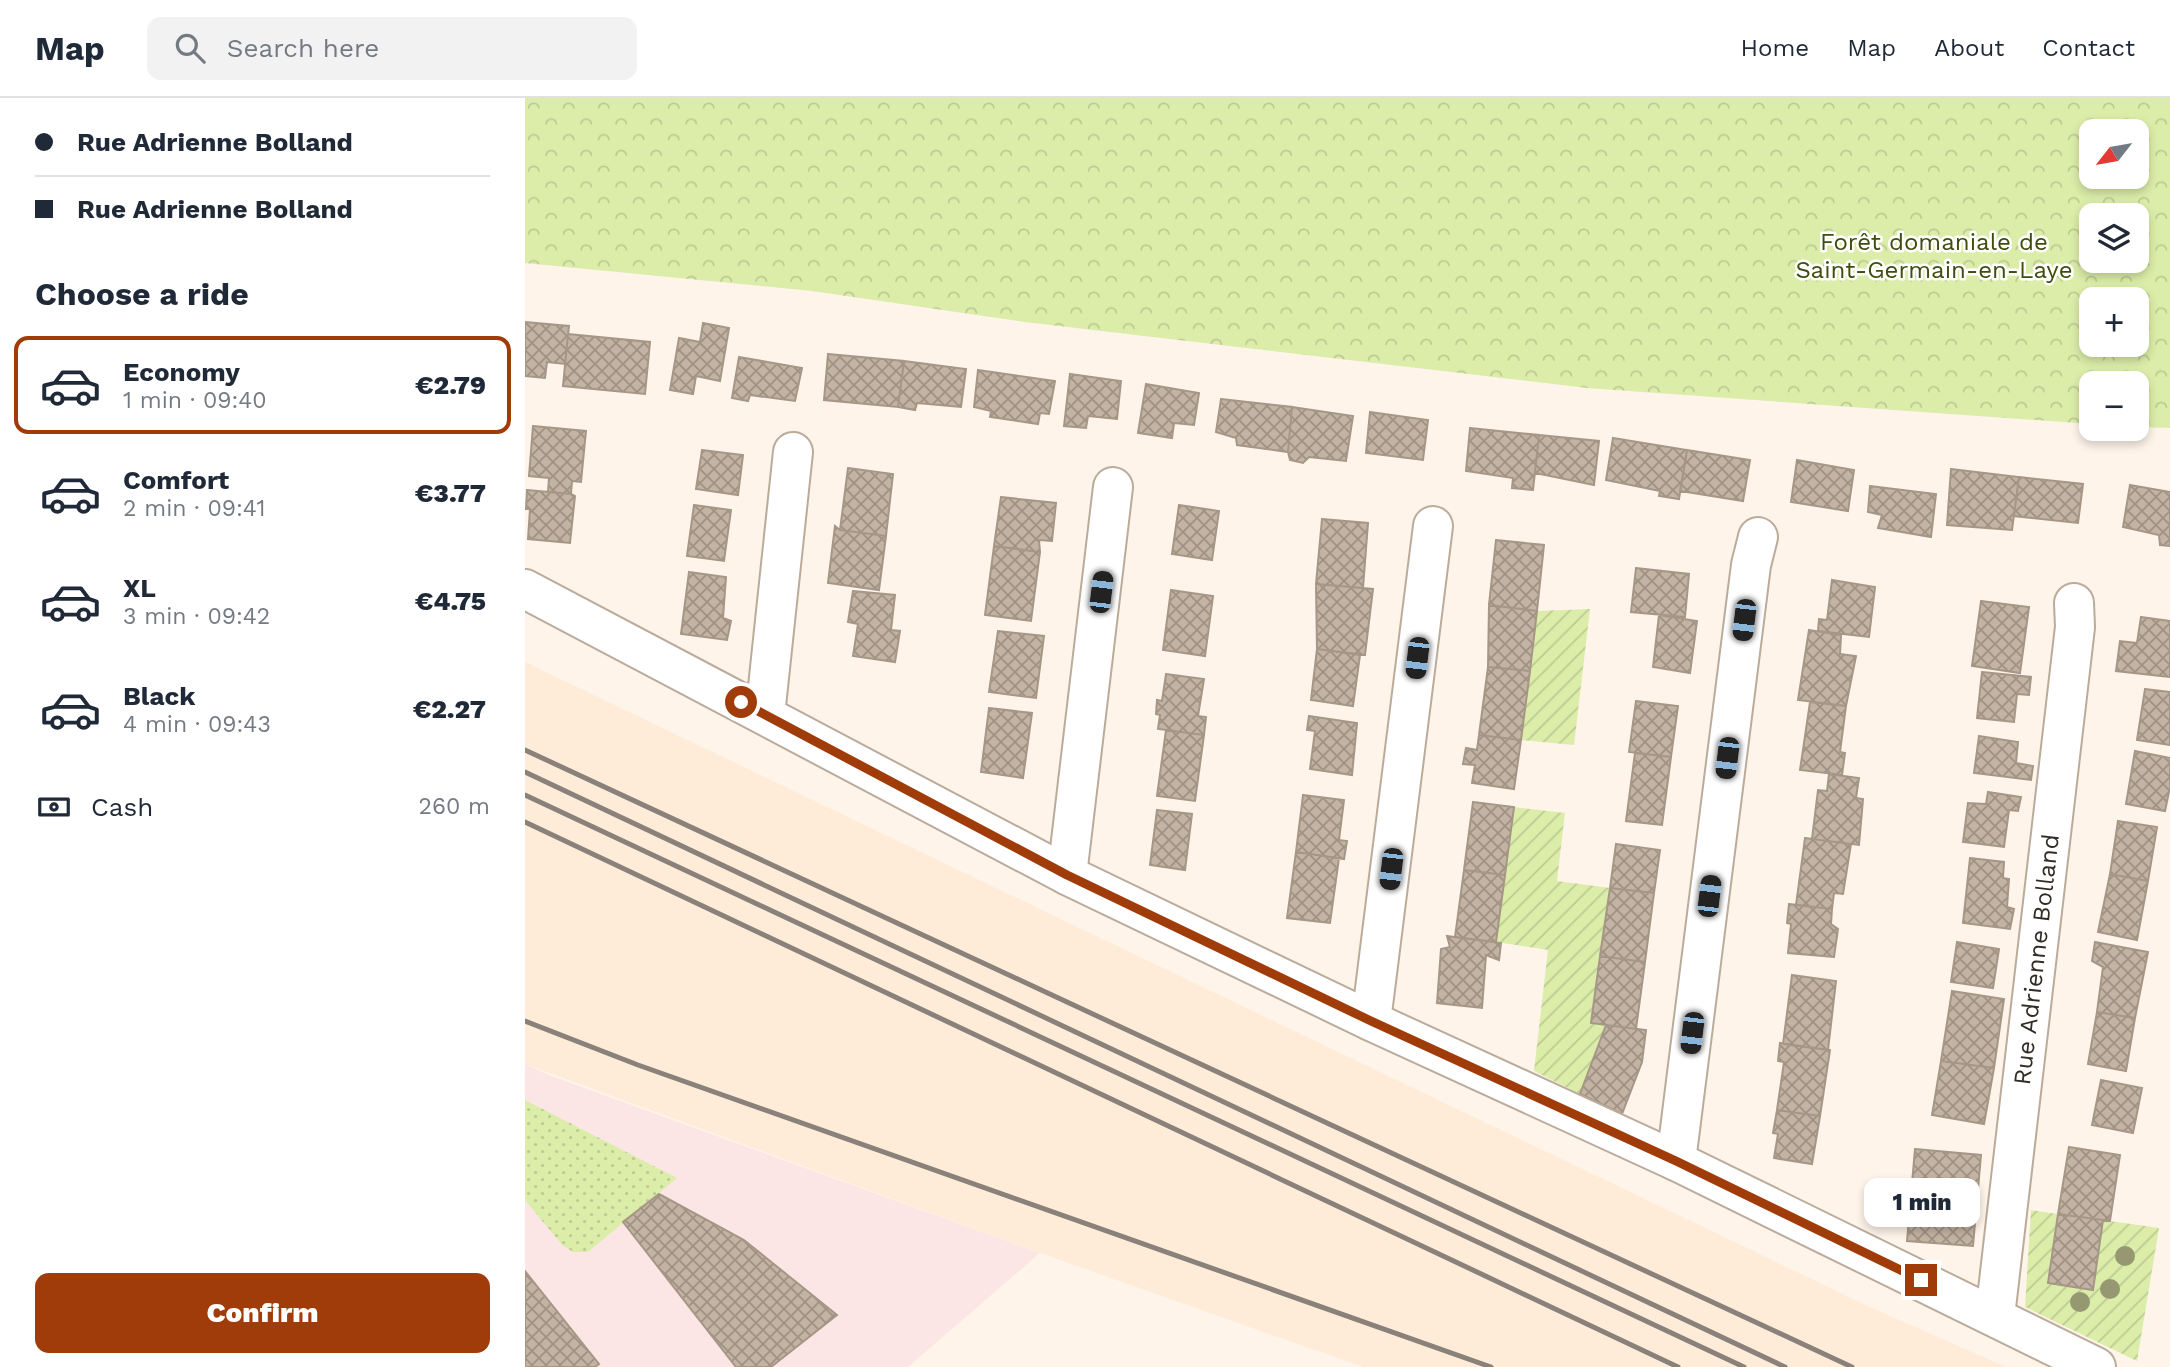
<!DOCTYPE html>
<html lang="en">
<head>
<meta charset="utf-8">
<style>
	:root { --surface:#fff; --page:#f2f2f3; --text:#1f2937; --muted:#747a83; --line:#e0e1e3; --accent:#a03c0a }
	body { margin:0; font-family:"Work Sans",sans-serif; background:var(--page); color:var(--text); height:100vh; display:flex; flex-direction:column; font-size:26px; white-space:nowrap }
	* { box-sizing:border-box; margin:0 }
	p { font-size:23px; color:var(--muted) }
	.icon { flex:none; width:38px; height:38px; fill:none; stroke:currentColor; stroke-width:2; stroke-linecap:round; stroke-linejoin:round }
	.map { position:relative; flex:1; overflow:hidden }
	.details { display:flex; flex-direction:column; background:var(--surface); width:525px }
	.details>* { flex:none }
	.banner { display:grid; align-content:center; height:154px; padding:0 35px; background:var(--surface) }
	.needle { width:46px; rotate:239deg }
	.tools { position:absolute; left:1554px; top:21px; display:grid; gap:14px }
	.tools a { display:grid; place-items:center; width:70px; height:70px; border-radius:14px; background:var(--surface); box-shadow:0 4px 10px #0003; font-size:35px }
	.end { position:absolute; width:32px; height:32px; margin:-16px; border:9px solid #a03c0a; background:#fff; box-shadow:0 0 0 4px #fff }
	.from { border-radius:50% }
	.bubble { position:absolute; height:49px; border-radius:14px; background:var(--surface); box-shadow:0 4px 10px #0003; font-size:23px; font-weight:800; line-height:49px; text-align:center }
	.car { position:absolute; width:21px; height:42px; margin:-21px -10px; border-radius:9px; box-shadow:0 0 5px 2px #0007; background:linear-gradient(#222 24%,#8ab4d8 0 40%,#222 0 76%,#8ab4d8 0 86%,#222 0) }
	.banner b { display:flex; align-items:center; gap:24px; height:66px; font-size:26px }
	.banner b+b { border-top:2px solid var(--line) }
	.banner i { width:18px; height:18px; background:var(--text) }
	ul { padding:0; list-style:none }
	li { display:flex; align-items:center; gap:21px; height:98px; margin:0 14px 10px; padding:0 21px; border:4px solid transparent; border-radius:14px }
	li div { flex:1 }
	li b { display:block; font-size:26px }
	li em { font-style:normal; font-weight:800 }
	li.selected { border-color:var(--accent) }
	li>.icon { width:63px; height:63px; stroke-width:1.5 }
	h2 { padding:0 35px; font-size:32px; line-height:84px }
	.pay { display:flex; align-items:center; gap:18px; height:77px; padding:0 35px; font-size:26px }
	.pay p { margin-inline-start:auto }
	.action { display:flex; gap:14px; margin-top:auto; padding:14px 35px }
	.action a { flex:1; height:80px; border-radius:14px; background:var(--accent); color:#fff; font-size:28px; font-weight:800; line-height:80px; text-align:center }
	header { display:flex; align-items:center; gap:42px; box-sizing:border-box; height:98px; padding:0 35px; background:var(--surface); border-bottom:2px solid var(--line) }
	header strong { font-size:33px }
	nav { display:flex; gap:38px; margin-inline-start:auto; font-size:24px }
	.search { width:490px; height:63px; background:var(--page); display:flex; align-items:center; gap:18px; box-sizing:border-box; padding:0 24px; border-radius:14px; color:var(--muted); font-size:26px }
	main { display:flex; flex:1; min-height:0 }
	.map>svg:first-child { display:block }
	.commercial { fill:#fce6e5 }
	.built { fill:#feecd9 }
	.grass { fill:url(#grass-dots) }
	.forest { fill:url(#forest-crowns); fill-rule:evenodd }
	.garden { fill:url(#garden-furrows) }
	.building { fill:url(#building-cross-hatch); stroke:#a69686; stroke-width:2 }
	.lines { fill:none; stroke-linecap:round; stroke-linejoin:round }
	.minor-casing { stroke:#bbab9b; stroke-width:42 }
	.minor { stroke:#fff; stroke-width:38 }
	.rail { stroke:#89817a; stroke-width:5 }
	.tree { fill:#969872 }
	.route { stroke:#a03c0a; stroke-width:9 }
	.labels { text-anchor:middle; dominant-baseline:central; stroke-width:5; stroke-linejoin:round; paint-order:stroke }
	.park-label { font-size:24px; fill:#404d0f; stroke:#fff }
	.street-label { font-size:24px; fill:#322c26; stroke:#fff }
</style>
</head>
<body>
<header>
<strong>Map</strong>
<div class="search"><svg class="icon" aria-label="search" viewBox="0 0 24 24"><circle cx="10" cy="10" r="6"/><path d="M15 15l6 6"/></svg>Search here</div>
<nav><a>Home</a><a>Map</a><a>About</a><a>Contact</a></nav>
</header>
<main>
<section class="details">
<div class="banner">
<b><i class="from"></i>Rue Adrienne Bolland</b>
<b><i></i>Rue Adrienne Bolland</b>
</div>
<h2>Choose a ride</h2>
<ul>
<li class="selected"><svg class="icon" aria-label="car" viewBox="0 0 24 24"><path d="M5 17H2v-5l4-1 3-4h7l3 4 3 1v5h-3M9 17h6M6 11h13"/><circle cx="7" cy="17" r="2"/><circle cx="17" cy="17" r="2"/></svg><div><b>Economy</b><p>1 min · 09:40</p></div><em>€2.79</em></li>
<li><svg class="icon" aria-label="car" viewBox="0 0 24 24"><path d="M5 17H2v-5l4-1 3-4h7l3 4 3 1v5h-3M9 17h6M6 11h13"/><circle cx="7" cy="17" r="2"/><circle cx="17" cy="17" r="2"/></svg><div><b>Comfort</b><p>2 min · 09:41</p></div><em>€3.77</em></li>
<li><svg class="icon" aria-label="car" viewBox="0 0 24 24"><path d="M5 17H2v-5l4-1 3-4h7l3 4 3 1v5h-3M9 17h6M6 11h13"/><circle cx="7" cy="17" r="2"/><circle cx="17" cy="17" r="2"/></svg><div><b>XL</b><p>3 min · 09:42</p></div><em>€4.75</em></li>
<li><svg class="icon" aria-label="car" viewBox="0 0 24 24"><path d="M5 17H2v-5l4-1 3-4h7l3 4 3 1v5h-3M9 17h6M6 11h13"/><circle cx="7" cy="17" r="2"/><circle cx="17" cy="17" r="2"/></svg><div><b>Black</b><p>4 min · 09:43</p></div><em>€2.27</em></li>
</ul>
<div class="pay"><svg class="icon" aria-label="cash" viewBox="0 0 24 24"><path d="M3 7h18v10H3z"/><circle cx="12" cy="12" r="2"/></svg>Cash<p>260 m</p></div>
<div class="action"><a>Confirm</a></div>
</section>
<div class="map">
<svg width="1645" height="1269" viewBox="0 0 1645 1269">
	<defs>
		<pattern id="grass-dots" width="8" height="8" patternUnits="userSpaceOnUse" patternTransform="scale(1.75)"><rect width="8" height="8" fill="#dbeda9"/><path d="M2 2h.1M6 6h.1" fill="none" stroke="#bccb91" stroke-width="1.8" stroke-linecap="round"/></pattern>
		<pattern id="forest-crowns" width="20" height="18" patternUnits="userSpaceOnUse" patternTransform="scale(1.75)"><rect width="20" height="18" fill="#dbeda9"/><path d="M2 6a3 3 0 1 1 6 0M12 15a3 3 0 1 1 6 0" fill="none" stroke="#bccb91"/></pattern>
		<pattern id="garden-furrows" width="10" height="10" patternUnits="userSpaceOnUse" patternTransform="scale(1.75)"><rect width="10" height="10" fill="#dbeda9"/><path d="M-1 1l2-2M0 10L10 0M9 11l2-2" fill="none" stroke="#bccb91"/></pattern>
		<pattern id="building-cross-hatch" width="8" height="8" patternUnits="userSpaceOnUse" patternTransform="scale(1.75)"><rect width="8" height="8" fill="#c3b3a2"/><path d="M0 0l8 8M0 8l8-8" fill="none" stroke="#9f9284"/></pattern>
	</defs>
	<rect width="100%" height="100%" fill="#fef4ea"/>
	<path class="commercial" d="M 0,966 L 24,977 L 515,1155 L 383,1269 L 0,1269 Z"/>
	<path class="built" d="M 0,564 L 1345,1209 L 1481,1269 L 838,1269 L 515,1155 L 0,966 Z"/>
	<path class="grass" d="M 0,1002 L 152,1080 L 63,1154 L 48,1154 L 37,1147 L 0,1102 Z"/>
	<path class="forest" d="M 0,0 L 1645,0 L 1645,330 L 1612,329 L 1612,285 L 1566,285 L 1566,326 L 1062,290 L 500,224 L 287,193 L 0,165 ZM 1566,33 L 1612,33 L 1612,79 L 1566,79 ZM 1566,117 L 1612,117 L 1612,163 L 1566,163 ZM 1566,201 L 1612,201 L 1612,247 L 1566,247 Z"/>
	<path class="garden" d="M 1065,511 L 1049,647 L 996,642 L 1012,513 Z
		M 989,709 L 1040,715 L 1032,783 L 1085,790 L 1066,925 L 1081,927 L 1055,996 L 1009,973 L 1023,852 L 971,844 Z
		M 1506,1112 L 1533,1116 L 1523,1185 L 1567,1192 L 1578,1122 L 1634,1130 L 1612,1263 L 1500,1209 Z"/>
	<path class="building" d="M 0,224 L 44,228 L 40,266 L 22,264 L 20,280 L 0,278 Z
		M 178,225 L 204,230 L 195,283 L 171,278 L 168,296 L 145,292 L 154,240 L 175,244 Z
		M 43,236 L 125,244 L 120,296 L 38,288 Z
		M 303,256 L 379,263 L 373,309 L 299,302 Z
		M 214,259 L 277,270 L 270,303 L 225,297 L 223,303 L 207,300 Z
		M 379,263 L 441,271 L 436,309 L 392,305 L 390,312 L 373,309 Z
		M 453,272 L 530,283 L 524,316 L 515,315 L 513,326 L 465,319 L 466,313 L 449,309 Z
		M 545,276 L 596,283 L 592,321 L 563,318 L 561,330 L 539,328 Z
		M 621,286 L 674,295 L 669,327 L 649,325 L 647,340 L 613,335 Z
		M 696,301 L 767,309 L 763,354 L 712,347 L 711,340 L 691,334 Z
		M 767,309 L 828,318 L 821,363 L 784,359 L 778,365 L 765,362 L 763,354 Z
		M 845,314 L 903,322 L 898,362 L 841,355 Z
		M 8,328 L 61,333 L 56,384 L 47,383 L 46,396 L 23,394 L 24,380 L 4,378 Z
		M 945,330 L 1014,337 L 1008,392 L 987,390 L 988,380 L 941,373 Z
		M 1014,337 L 1074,343 L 1069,387 L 1010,375 Z
		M 1088,340 L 1162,352 L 1154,401 L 1134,398 L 1135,393 L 1081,382 Z
		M 177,352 L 218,357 L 213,397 L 171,391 Z
		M 1162,352 L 1225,362 L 1218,403 L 1155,393 Z
		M 1272,362 L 1329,372 L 1323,413 L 1266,404 Z
		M 323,370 L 368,376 L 361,438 L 315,432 Z
		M 1426,371 L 1494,379 L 1487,432 L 1422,427 Z
		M 1494,379 L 1558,386 L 1553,425 L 1489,418 Z
		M 1605,387 L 1645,394 L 1645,448 L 1635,447 L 1634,437 L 1598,429 Z
		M 1345,388 L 1411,396 L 1406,439 L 1353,430 L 1357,417 L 1343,414 Z
		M 2,392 L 46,396 L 50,398 L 45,445 L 3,441 L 5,411 L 1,411 Z
		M 476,399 L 531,405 L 527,443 L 514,442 L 515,454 L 469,448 Z
		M 169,407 L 206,412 L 199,463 L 162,458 Z
		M 654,407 L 694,413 L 687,462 L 647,456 Z
		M 797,421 L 843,425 L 838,490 L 791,486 Z
		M 310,428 L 315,432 L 361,438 L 354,492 L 303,485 Z
		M 971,442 L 1019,447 L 1012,513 L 964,507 Z
		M 469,448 L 515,454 L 506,523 L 460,517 Z
		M 1111,470 L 1164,476 L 1160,519 L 1106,514 Z
		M 164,474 L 201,479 L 198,520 L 206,523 L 202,542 L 156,536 Z
		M 1307,482 L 1350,489 L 1344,539 L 1293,533 L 1294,521 L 1302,522 Z
		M 791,486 L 848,491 L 840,557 L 792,551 Z
		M 646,492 L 688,498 L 680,558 L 638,552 Z
		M 328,493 L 370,497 L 366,532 L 375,533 L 370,564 L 328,558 L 333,526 L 323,524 Z
		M 1456,503 L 1504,509 L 1495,575 L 1447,568 Z
		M 964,507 L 1012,513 L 1005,573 L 963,569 Z
		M 1134,517 L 1172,523 L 1165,575 L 1128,569 Z
		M 1616,519 L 1645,523 L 1645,579 L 1591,573 L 1595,543 L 1612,545 Z
		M 1284,532 L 1316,537 L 1315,556 L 1331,558 L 1321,608 L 1273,602 Z
		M 473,533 L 519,538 L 511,600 L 464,594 Z
		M 792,551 L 835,557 L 828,608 L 786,602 Z
		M 963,569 L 1005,573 L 996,642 L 954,637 Z
		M 1457,574 L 1506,579 L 1504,597 L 1492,596 L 1489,624 L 1452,620 Z
		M 641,576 L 679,581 L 673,618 L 681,619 L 679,637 L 633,631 L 635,617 L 631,616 L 632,602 L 637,603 Z
		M 1620,591 L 1645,594 L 1645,647 L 1612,642 Z
		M 1111,603 L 1153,608 L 1146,659 L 1104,654 Z
		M 1285,604 L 1321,608 L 1315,654 L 1320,655 L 1317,677 L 1275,672 Z
		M 464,610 L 507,615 L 498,680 L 456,674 Z
		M 784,618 L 832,625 L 827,677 L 785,671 L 790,633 L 782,632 Z
		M 641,632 L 679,637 L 670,703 L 632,698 Z
		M 954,637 L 996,642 L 989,691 L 947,685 L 950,667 L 938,666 L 941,650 L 952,652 Z
		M 1454,638 L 1493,644 L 1491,665 L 1508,668 L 1506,682 L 1449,675 Z
		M 1610,653 L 1645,660 L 1645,689 L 1640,713 L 1601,706 Z
		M 1110,655 L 1146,659 L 1137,727 L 1101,723 Z
		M 1304,676 L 1334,680 L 1331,700 L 1338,701 L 1334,747 L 1287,741 L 1293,692 L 1302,693 Z
		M 1463,694 L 1496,699 L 1493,713 L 1484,712 L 1479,749 L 1438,744 L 1443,705 L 1461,706 Z
		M 778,697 L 819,702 L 814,742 L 822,743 L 819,761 L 771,754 Z
		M 948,704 L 989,709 L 980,777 L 939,772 Z
		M 632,712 L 667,716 L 660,772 L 625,767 Z
		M 1593,723 L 1632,729 L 1623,783 L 1585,776 Z
		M 1280,740 L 1326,746 L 1318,796 L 1309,795 L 1307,811 L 1271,807 Z
		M 1091,746 L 1135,752 L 1129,795 L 1085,790 Z
		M 771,754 L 814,760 L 805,825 L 762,820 Z
		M 1445,760 L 1479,764 L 1478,780 L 1484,781 L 1482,809 L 1489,811 L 1485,831 L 1438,825 Z
		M 939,772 L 980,777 L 971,844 L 930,839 Z
		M 1585,776 L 1623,783 L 1612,842 L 1573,834 Z
		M 1085,790 L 1129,795 L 1120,864 L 1075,858 Z
		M 1264,806 L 1307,811 L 1306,826 L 1313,831 L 1309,859 L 1263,855 L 1266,826 L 1262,825 Z
		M 922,838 L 976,845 L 974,862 L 961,857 L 957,910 L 912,905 L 916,851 L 925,849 Z
		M 1432,844 L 1474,851 L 1468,890 L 1426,884 Z
		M 1570,844 L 1623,854 L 1610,920 L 1572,914 L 1578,869 L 1567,863 Z
		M 1075,858 L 1120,864 L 1111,931 L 1066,925 Z
		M 1267,877 L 1311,883 L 1303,952 L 1258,946 Z
		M 1427,893 L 1479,901 L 1469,970 L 1416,963 Z
		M 1572,914 L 1610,920 L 1601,973 L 1563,966 Z
		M 1081,927 L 1121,932 L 1117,964 L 1097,1016 L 1055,996 Z
		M 1255,945 L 1305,952 L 1295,1018 L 1252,1012 L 1259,964 L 1253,963 Z
		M 1416,963 L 1469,970 L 1459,1026 L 1407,1017 Z
		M 1576,982 L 1617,990 L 1608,1035 L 1567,1027 Z
		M 1252,1012 L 1295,1018 L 1287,1066 L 1249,1060 L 1253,1036 L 1248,1035 Z
		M 1544,1049 L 1595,1057 L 1585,1123 L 1533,1116 Z
		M 1390,1051 L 1456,1057 L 1448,1148 L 1382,1143 Z
		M 134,1096 L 219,1142 L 312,1217 L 246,1269 L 211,1269 L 98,1124 Z
		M 1533,1116 L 1578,1122 L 1568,1192 L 1523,1185 Z
		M 0,1173 L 74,1266 L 70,1269 L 0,1269 Z"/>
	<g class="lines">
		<g class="minor-casing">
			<g id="minor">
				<path d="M 0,491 L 542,777 L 846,923 L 1151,1063 L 1571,1269"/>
				<path d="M 240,617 L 268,354"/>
				<path d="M 542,777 L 588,389"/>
				<path d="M 846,923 L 908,428"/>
				<path d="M 1151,1063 L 1226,467 L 1233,439"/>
				<path id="s1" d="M 1470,1218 L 1550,529 L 1549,505"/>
			</g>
		</g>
		<use href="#minor" class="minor"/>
		<path class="rail" d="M 0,652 L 1327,1269
			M 0,674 L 1260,1269
			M 0,697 L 1219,1269
			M 0,724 L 1153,1269
			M 0,923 L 113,967 L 966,1269"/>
	</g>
	<g class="tree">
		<circle cx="1600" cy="1158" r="10"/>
		<circle cx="1585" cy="1191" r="10"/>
		<circle cx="1555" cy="1204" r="10"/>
	</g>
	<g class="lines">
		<path class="route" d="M 216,604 L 542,777 L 846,923 L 1151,1063 L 1396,1182"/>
	</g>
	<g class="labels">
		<g class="park-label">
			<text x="1409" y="144">Forêt domaniale de<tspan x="1409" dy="28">Saint-Germain-en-Laye</tspan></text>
		</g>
		<g class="street-label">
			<text stroke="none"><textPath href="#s1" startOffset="359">Rue Adrienne Bolland</textPath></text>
		</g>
	</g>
</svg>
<div class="tools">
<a><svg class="needle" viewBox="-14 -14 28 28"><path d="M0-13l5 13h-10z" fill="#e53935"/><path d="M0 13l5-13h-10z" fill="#747a83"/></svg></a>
<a><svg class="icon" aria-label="layers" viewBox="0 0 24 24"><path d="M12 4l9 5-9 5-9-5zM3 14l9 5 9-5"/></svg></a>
<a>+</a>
<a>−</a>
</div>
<i class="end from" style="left:216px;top:604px"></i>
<i class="end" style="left:1396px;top:1182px"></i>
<div class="bubble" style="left:1339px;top:1080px;width:116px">1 min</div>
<i class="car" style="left:576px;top:494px;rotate:7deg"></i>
<i class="car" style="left:1219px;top:522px;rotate:187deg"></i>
<i class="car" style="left:892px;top:560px;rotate:187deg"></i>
<i class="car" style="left:1202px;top:660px;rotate:187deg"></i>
<i class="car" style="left:866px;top:771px;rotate:187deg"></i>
<i class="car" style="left:1184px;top:798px;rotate:7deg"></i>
<i class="car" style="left:1167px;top:935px;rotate:187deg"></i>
</div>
</main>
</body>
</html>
